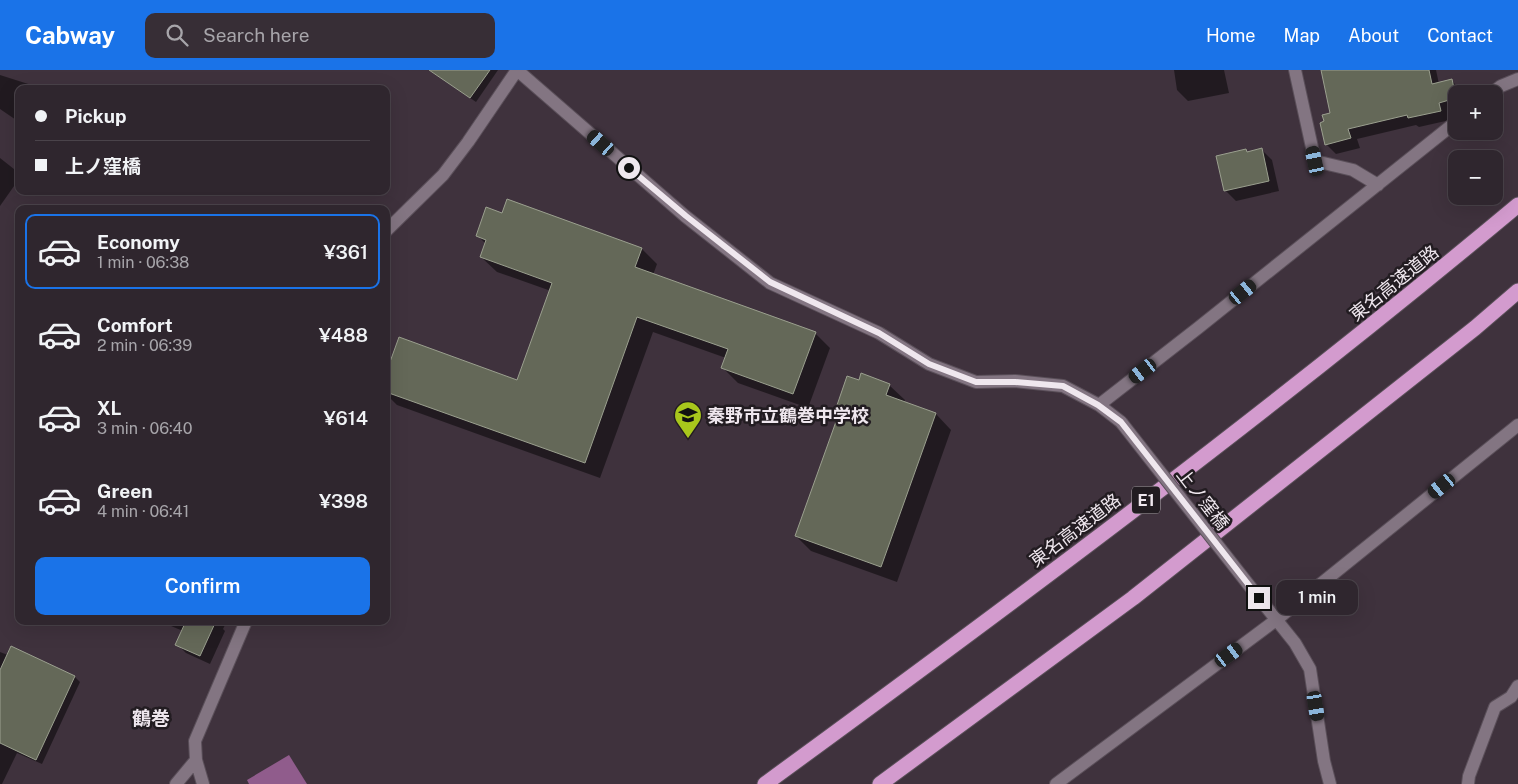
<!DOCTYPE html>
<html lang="en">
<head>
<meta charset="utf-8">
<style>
	:root { --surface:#2f262e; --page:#372e36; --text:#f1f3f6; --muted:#a7a5aa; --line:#4a434a; --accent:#1a73e8 }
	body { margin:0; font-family:"Public Sans","Noto Sans JP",sans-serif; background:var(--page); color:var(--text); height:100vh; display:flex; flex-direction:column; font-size:19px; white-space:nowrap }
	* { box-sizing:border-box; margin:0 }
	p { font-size:16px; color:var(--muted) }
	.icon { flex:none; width:28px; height:28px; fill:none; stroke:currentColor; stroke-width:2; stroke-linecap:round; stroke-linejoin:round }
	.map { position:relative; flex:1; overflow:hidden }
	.panel { position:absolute; left:15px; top:135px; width:375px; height:420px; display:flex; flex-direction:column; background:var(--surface); border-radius:10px; box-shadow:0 5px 20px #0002,0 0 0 1px var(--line) }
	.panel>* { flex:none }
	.guide { position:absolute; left:15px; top:15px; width:375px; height:110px; border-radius:10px; box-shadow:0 5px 20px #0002,0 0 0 1px var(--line); display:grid; align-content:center; height:110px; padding:0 20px; background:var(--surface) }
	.tools { position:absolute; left:1448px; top:15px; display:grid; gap:10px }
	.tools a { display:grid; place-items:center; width:55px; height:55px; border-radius:10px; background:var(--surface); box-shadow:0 5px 20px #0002,0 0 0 1px var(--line); font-size:25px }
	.end { position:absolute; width:22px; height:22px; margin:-11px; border:6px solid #efe7ee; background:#111; box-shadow:0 0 0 2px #111 }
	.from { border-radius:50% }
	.bubble { position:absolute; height:35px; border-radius:10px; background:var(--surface); box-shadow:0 5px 20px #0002,0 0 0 1px var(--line); font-size:16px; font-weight:600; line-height:35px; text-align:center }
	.car { position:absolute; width:15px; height:30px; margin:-15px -8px; border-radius:6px; box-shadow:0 0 4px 1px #0007; background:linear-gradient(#222 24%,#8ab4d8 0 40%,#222 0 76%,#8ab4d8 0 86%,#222 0) }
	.guide b { display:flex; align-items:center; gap:18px; height:48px; font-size:19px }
	.guide b+b { border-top:1px solid var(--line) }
	.guide i { width:12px; height:12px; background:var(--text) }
	ul { padding:9px 0 0; list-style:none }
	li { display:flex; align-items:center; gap:15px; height:75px; margin:0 10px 8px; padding:0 10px; border:2px solid transparent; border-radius:10px }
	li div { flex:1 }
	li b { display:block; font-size:19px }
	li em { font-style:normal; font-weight:600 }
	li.selected { border-color:var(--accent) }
	li>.icon { width:45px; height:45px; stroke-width:1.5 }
	.button { display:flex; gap:10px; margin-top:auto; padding:10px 20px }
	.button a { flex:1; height:58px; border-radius:10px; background:var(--accent); color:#fff; font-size:20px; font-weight:600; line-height:58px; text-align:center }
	header { display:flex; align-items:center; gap:30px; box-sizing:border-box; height:70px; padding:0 25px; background:var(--accent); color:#fff }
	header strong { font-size:24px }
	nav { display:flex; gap:28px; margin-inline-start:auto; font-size:18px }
	.search { width:350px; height:45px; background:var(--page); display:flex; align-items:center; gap:12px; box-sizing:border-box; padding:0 18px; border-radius:10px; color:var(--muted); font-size:19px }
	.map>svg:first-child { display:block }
	.water { fill:#905c8c }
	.shadow { fill:#0007 }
	.building { fill:#646858; stroke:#9ba08f }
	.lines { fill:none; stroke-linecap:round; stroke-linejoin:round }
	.street-casing { stroke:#5a4f59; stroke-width:14 }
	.highway-casing { stroke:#5a4f59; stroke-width:17 }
	.street { stroke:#837582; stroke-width:12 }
	.highway { stroke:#d39bce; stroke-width:15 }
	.street-bridge-casing { stroke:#5a4f59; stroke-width:14; stroke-linecap:butt }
	.street-bridge { stroke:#837582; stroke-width:12 }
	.route { stroke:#efe7ee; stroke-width:6 }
	.labels { text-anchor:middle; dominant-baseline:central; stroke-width:5; stroke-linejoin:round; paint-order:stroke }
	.shield { fill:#221c21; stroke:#b2aab0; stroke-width:1 }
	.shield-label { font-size:16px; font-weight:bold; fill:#efe7ee }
	.street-label { font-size:18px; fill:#efe7ee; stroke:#221c21 }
	.poi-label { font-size:18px; font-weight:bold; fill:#efe7ee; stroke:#221c21; text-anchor:start }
	.neighbourhood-label { font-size:19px; font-weight:bold; fill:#efe7ee; stroke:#221c21 }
</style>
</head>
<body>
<header>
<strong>Cabway</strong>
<div class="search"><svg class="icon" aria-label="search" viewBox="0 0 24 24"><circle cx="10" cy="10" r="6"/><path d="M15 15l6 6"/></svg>Search here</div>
<nav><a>Home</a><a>Map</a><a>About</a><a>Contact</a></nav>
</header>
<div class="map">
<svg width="1518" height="714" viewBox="0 0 1518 714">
	<rect width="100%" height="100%" fill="#3f323d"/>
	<path class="water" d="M 289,685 L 307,714 L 249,714 L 247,710 Z"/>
	<path class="shadow" d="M 429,0 L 498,0 L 476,32 Z
		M 1174,0 L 1224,0 L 1229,23 L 1188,31 L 1177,20 Z
		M 1325,0 L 1436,0 L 1439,14 L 1452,11 L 1461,20 L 1462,24 L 1456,24 L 1456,40 L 1448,42 L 1450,50 L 1419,57 L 1416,55 L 1357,69 L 1360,78 L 1336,84 L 1326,74 L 1326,52 L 1332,44 Z
		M 0,5 L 44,19 L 19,19 L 19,52 L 0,39 Z
		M 1261,79 L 1272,90 L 1279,121 L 1236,131 L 1225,120 L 1248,83 Z
		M 0,88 L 19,103 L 19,109 L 0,136 Z
		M 503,144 L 642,179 L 657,194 L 653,205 L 815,263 L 830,278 L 808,338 L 738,313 L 723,298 L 726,288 L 653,262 L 600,408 L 397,335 L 386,324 L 386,307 L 518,311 L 551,221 L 497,202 L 481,187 L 486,174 L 477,165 Z
		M 860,312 L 889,315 L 905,330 L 904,333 L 936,344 L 951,360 L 897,512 L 811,481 L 796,466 L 839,348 L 835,344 Z
		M 167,551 L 227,551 L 223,559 L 225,561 L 210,594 L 186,583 L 177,574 L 183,561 L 171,556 Z
		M 12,578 L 75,607 L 80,612 L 42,694 L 17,683 L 2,714 L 0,714 L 0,582 L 8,585 Z"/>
	<path class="building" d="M 429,0 L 490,0 L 470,28 Z
		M 1321,0 L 1429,0 L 1432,14 L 1452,9 L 1456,28 L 1439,33 L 1441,41 L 1408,48 L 1407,45 L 1348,59 L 1351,68 L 1325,75 L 1320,53 L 1324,51 L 1322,45 L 1330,43 Z
		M 1262,78 L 1269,111 L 1224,121 L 1216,86 L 1246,79 L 1247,82 Z
		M 507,129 L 642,178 L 635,197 L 816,262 L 793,324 L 721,298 L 728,279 L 637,247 L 585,393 L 386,322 L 386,303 L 399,267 L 517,310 L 552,213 L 480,187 L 486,170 L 476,166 L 486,137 L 502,143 Z
		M 861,303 L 890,314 L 886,325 L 936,343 L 881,497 L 795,466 L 838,346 L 834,344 L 847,306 L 859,310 Z
		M 186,551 L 216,551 L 200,586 L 175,575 Z
		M 11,576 L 75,606 L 36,690 L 0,673 L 0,600 Z"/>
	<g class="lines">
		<g class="street-casing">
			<path id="street" d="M 517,0 L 685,146 L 770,213 L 879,263 L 929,294 L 976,312 L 1015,311 L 1063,316 L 1099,335 L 1121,352
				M 1295,0 L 1315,91 L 1353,100 L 1378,115
				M 1491,24 L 1501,16 L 1518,9
				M 386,161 L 443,105 L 468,72 L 517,0
				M 1099,335 L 1198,258 L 1456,52
				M 1259,528 L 1295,573 L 1310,599 L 1324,691 L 1330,714
				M 176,714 L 196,690
				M 203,714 L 196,690 L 195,671 L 246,551
				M 1056,714 L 1276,550 L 1518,355
				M 1468,714 L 1469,706 L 1495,637 L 1511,627 L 1518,616"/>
		</g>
		<g class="highway-casing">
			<path id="highway" d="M 765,714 C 1021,527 1275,338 1518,135
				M 880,714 L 1133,528 L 1475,258 L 1518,221"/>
		</g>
		<use href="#street" class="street"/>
		<use href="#highway" class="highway"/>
		<g class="street-bridge-casing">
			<path id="street-bridge" d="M 1121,352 L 1259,528"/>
		</g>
		<use href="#street-bridge" class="street-bridge"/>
	</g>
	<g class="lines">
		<path class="route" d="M 629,98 L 686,146 L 770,212 L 879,263 L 929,294 L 976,312 L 1015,312 L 1063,316 L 1098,335 L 1121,352 L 1259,528"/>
	</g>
	<defs>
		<g id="school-pin" transform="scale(1.4375)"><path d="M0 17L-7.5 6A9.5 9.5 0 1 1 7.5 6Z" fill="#a8c71c" stroke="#221c21"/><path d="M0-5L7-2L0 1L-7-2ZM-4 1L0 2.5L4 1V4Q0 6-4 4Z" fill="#111"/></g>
	</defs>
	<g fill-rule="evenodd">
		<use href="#school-pin" x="688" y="345"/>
	</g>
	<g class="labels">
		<rect class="shield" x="1132" y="416.5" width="28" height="27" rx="4"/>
		<g class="shield-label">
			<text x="1146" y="430">E1</text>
		</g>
		<g class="street-label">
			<text transform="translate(1394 213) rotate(-39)">東名高速道路</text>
			<text transform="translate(1203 429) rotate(52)">上ノ窪橋</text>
			<text transform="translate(1075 460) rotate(-37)">東名高速道路</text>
		</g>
		<g class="poi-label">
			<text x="707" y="345">秦野市立鶴巻中学校</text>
		</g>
		<g class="neighbourhood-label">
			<text x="151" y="648">鶴巻</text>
		</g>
	</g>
</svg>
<div class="tools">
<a>+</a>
<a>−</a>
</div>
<i class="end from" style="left:629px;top:98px"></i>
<i class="end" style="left:1259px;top:528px"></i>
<div class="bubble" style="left:1276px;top:510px;width:82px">1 min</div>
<i class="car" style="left:601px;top:73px;rotate:311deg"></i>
<i class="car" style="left:1315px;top:91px;rotate:348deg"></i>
<i class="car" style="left:1243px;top:222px;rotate:51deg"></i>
<i class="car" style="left:1143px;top:301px;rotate:233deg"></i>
<i class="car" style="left:1442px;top:416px;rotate:231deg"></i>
<i class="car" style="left:1229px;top:585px;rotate:54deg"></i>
<i class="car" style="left:1316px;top:636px;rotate:171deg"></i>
<div class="guide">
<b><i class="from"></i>Pickup</b>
<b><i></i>上ノ窪橋</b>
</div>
<section class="panel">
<ul>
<li class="selected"><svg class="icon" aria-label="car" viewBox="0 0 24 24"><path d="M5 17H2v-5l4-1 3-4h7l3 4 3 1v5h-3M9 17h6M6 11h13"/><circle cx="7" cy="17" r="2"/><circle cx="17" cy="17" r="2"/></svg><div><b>Economy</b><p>1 min · 06:38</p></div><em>¥361</em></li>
<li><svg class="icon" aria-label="car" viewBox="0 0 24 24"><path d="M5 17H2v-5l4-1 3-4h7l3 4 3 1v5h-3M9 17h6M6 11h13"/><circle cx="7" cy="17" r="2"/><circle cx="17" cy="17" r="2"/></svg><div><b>Comfort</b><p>2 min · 06:39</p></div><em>¥488</em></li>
<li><svg class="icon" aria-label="car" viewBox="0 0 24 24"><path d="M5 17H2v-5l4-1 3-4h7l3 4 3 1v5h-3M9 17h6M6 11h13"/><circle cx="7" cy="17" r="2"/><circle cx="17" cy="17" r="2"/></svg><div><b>XL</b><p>3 min · 06:40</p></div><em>¥614</em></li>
<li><svg class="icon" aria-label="car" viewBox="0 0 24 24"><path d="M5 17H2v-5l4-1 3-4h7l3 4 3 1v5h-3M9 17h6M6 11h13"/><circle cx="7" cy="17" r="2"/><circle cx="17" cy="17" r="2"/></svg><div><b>Green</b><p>4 min · 06:41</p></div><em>¥398</em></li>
</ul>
<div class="button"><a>Confirm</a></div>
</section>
</div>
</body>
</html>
